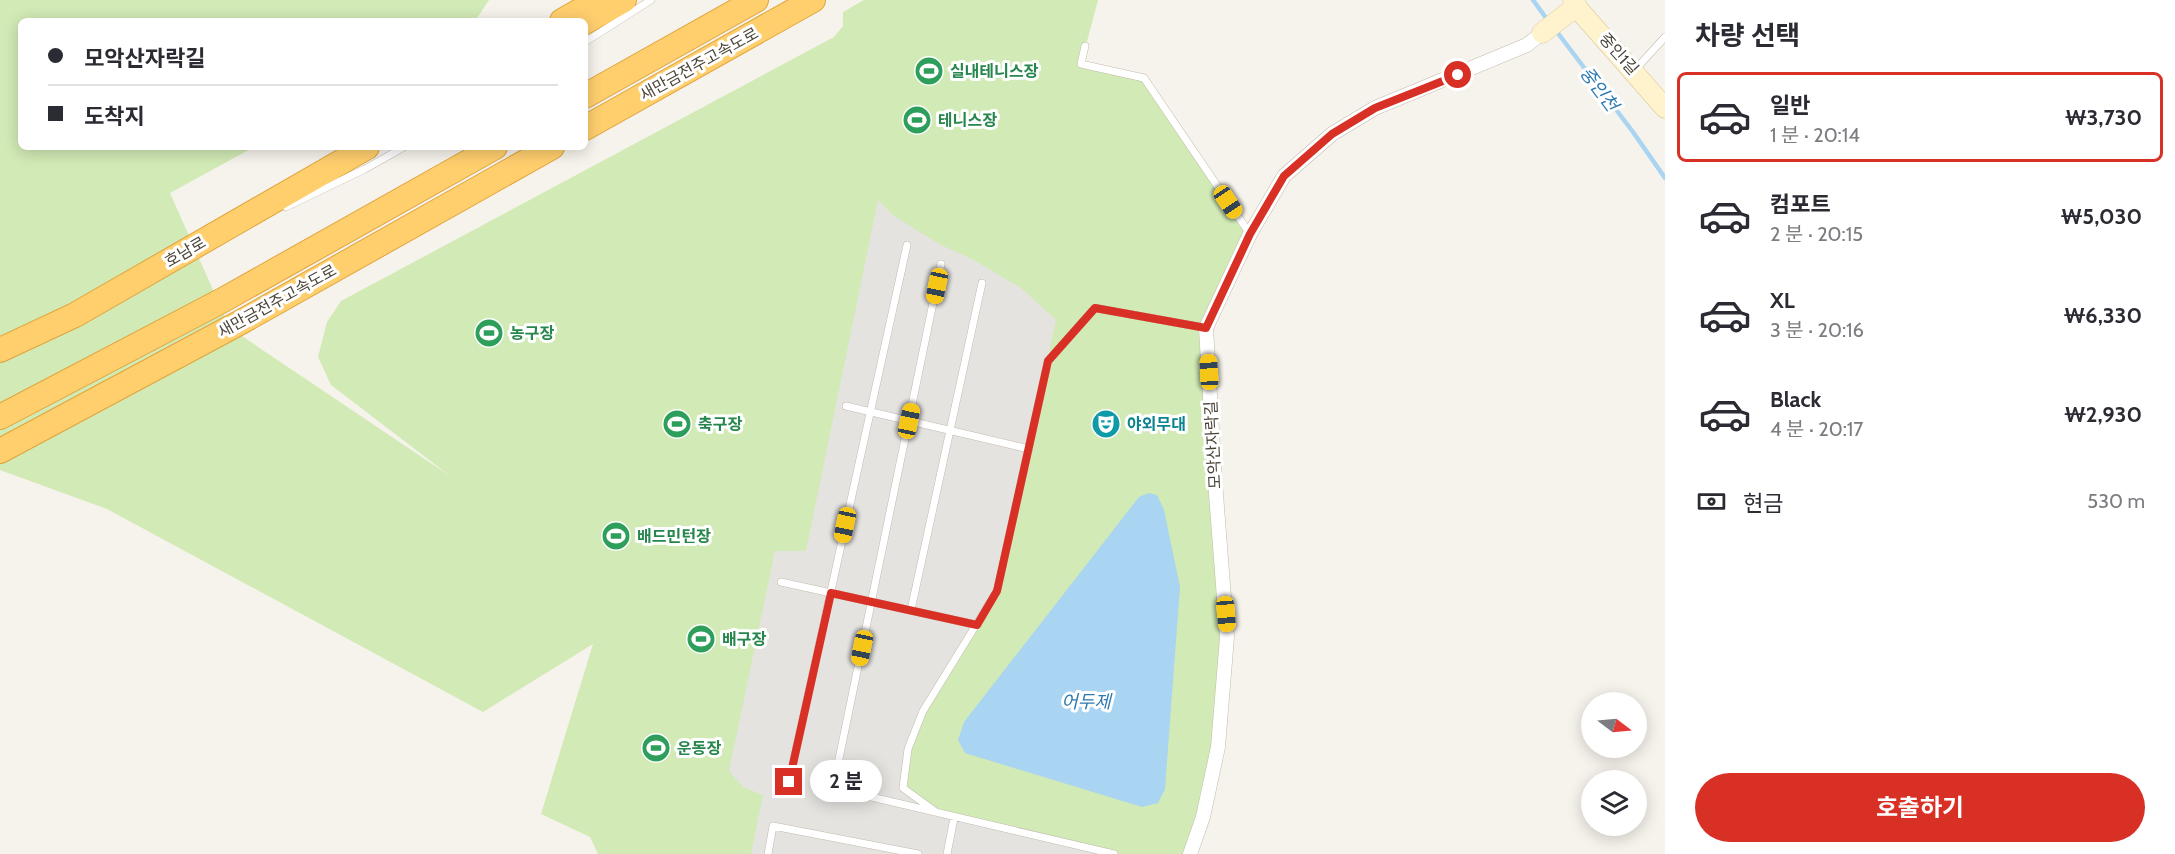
<!DOCTYPE html>
<html lang="ko">
<head>
<meta charset="utf-8">
<style>
	:root { --surface:#fff; --page:#f7f7f7; --text:#2b2b33; --muted:#7c7c81; --line:#e1e1e2; --accent:#d93025 }
	body { margin:0; font-family:Cabin,"Noto Sans KR",sans-serif; background:var(--page); color:var(--text); height:100vh; display:flex; flex-direction:column; font-size:22px; white-space:nowrap }
	* { box-sizing:border-box; margin:0 }
	p { font-size:20px; color:var(--muted) }
	.icon { flex:none; width:33px; height:33px; fill:none; stroke:currentColor; stroke-width:2; stroke-linecap:round; stroke-linejoin:round }
	.map { position:relative; flex:1; overflow:hidden }
	.details { display:flex; flex-direction:column; background:var(--surface); width:510px }
	.details>* { flex:none }
	.guide { position:absolute; left:18px; top:18px; width:570px; height:132px; border-radius:9px; box-shadow:0 3px 15px #0003; display:grid; align-content:center; height:132px; padding:0 30px; background:var(--surface) }
	.needle { width:39px; rotate:106deg }
	.tools { position:absolute; left:1581px; top:692px; display:grid; gap:12px }
	.tools a { display:grid; place-items:center; width:66px; height:66px; border-radius:50%; background:var(--surface); box-shadow:0 3px 15px #0003; font-size:30px }
	.end { position:absolute; width:27px; height:27px; margin:-14px; border:8px solid #d93025; background:#fff; box-shadow:0 0 0 3px #fff }
	.from { border-radius:50% }
	.bubble { position:absolute; height:42px; border-radius:21px; background:var(--surface); box-shadow:0 3px 15px #0003; font-size:20px; font-weight:700; line-height:42px; text-align:center }
	.car { position:absolute; width:18px; height:36px; margin:-18px -9px; border-radius:8px; box-shadow:0 0 4px 2px #0007; background:linear-gradient(#f5c518 24%,#345 0 40%,#f5c518 0 76%,#345 0 86%,#f5c518 0) }
	.guide b { display:flex; align-items:center; gap:21px; height:57px; font-size:22px }
	.guide b+b { border-top:2px solid var(--line) }
	.guide i { width:15px; height:15px; background:var(--text) }
	ul { padding:0; list-style:none }
	li { display:flex; align-items:center; gap:18px; height:90px; margin:0 12px 9px; padding:0 18px; border:3px solid transparent; border-radius:9px }
	li div { flex:1 }
	li b { display:block; font-size:22px }
	li em { font-style:normal; font-weight:700 }
	li.current { border-color:var(--accent) }
	li>.icon { width:54px; height:54px; stroke-width:1.5 }
	h2 { padding:0 30px; font-size:27px; line-height:72px }
	.pay { display:flex; align-items:center; gap:15px; height:66px; padding:0 30px; font-size:22px }
	.pay p { margin-inline-start:auto }
	.button { display:flex; gap:12px; margin-top:auto; padding:12px 30px }
	.button a { flex:1; height:69px; border-radius:36px; background:var(--accent); color:#fff; font-size:24px; font-weight:700; line-height:69px; text-align:center }
	main { display:flex; flex:1; min-height:0 }
	.map>svg:first-child { display:block }
	.green { fill:#d2eab5 }
	.parking { fill:#e5e3e0 }
	.water { fill:#a9d4f2 }
	.lines { fill:none; stroke-linecap:round; stroke-linejoin:round }
	.stream { stroke:#a9d4f2; stroke-width:4.5 }
	.lane-casing { stroke:#c2bbae; stroke-width:8 }
	.street-casing { stroke:#c2bbae; stroke-width:15 }
	.secondary-casing { stroke:#d6c79b; stroke-width:21 }
	.highway-casing { stroke:#e0a43c; stroke-width:26 }
	.lane { stroke:#fff; stroke-width:7 }
	.street { stroke:#fff; stroke-width:14 }
	.secondary { stroke:#fff3cd; stroke-width:20 }
	.highway { stroke:#ffcf6e; stroke-width:24 }
	.route { stroke:#d93025; stroke-width:8 }
	.labels { text-anchor:middle; dominant-baseline:central; stroke-width:6; stroke-linejoin:round; paint-order:stroke }
	.street-label { font-size:16px; fill:#4b4439; stroke:#fff }
	.leisure-label { font-size:16px; font-weight:bold; fill:#27864d; stroke:#fff; text-anchor:start }
	.culture-label { font-size:16px; font-weight:bold; fill:#0d838f; stroke:#fff; text-anchor:start }
	.water-label { font-size:18px; font-style:italic; fill:#2e7ab2; stroke:#fff }
</style>
</head>
<body>
<main>
<div class="map">
<svg width="1665" height="854" viewBox="0 0 1665 854">
	<rect width="100%" height="100%" fill="#f6f3ec"/>
	<path class="green" d="M 0,0 L 489,0 L 475,21 L 21,21 L 21,147 L 254,147 L 170,193 L 230,328 L 450,476 L 331,385 L 318,357 L 327,322 L 341,301 L 834,37 L 843,26 L 843,12 L 864,0 L 1098,0 L 1081,64 L 1144,78 L 1250,234 L 1206,328 L 1227,637 L 1218,747 L 1190,854 L 598,854 L 590,837 L 541,814 L 593,644 L 483,712 L 107,509 L 0,470 Z"/>
	<path class="parking" d="M 878,200 L 894,216 L 939,244 L 972,259 L 1021,288 L 1056,320 L 997,591 L 923,711 L 908,749 L 903,788 L 938,814 L 1114,854 L 751,854 L 763,795 L 743,787 L 729,771 L 775,551 L 806,551 Z"/>
	<path class="water" d="M 1149,493 L 1157,495 L 1164,510 L 1180,587 L 1165,789 L 1158,803 L 1142,807 L 965,753 L 958,740 L 964,722 L 1139,497 Z"/>
	<g class="lines">
		<path class="stream" d="M 1533,0 L 1549,22
			M 1554,28 L 1633,132 L 1665,178"/>
		<g class="lane-casing">
			<path id="lane" d="M 585,42 L 651,0
				M 1085,46 L 1081,64 L 1144,78 L 1250,234
				M 1634,71 L 1665,37
				M 286,207 L 365,169 L 404,147
				M 941,264 L 833,788 L 1114,854
				M 846,406 L 1029,449
				M 781,582 L 977,625
				M 911,610 L 982,283
				M 789,782 L 907,245
				M 936,812 L 903,788 L 908,749 L 923,711 L 997,591 L 1048,361 L 1095,308 L 1206,328
				M 768,854 L 773,826 L 918,854
				M 947,854 L 954,818"/>
		</g>
		<g class="street-casing">
			<path id="street" d="M 1190,854 L 1203,817 L 1218,747 L 1227,637 L 1215,481 L 1206,328 L 1250,234 L 1284,176 L 1332,134 L 1375,108 L 1527,45 L 1542,33"/>
		</g>
		<g class="secondary-casing">
			<path id="secondary" d="M 1573,0 L 1579,10 L 1665,108
				M 1542,33 L 1569,12 L 1579,10"/>
		</g>
		<g class="highway-casing">
			<path id="highway" d="M 562,21 L 597,1
				M 585,22 L 624,0
				M 585,96 L 756,0
				M 585,128 L 813,0
				M 0,350 L 75,315 L 367,147
				M 0,417 L 223,300 L 495,147
				M 0,451 L 241,322 L 552,147"/>
		</g>
		<use href="#lane" class="lane"/>
		<use href="#street" class="street"/>
		<use href="#secondary" class="secondary"/>
		<use href="#highway" class="highway"/>
	</g>
	<g class="lines">
		<path class="route" d="M 789,782 L 831,593 L 977,625 L 997,591 L 1048,361 L 1095,308 L 1206,328 L 1250,234 L 1284,176 L 1332,134 L 1375,108 L 1458,75"/>
	</g>
	<defs>
		<g id="stadium-disc" transform="scale(1.5)"><circle r="9.5" fill="#2e9e5b" stroke="#fff"/><path d="M0-5a6.5 5 0 1 0 0 10a6.5 5 0 1 0 0-10ZM-3.5-1.8h7v3.6h-7Z" fill="#fff"/></g>
		<g id="theatre-disc" transform="scale(1.5)"><circle r="9.5" fill="#0f9aa8" stroke="#fff"/><path d="M-5-5.5Q0-4 5-5.5V0Q5 5 0 6Q-5 5-5 0ZM-3.3-2.5H-1v1.5H-3.3ZM1-2.5H3.3v1.5H1ZM-2.8 1Q0 5.5 2.8 1Z" fill="#fff"/></g>
	</defs>
	<g fill-rule="evenodd">
		<use href="#stadium-disc" x="929" y="71"/>
		<use href="#stadium-disc" x="917" y="120"/>
		<use href="#stadium-disc" x="489" y="333"/>
		<use href="#stadium-disc" x="677" y="424"/>
		<use href="#theatre-disc" x="1106" y="424"/>
		<use href="#stadium-disc" x="616" y="536"/>
		<use href="#stadium-disc" x="701" y="639"/>
		<use href="#stadium-disc" x="656" y="748"/>
	</g>
	<g class="labels">
		<g class="street-label">
			<text transform="translate(1619 54) rotate(48)">중인1길</text>
			<text transform="translate(699 64) rotate(-29)">새만금전주고속도로</text>
			<text transform="translate(185 252) rotate(-30)">호남로</text>
			<text transform="translate(277 301) rotate(-29)">새만금전주고속도로</text>
			<text transform="translate(1213 445) rotate(-93)">모악산자락길</text>
		</g>
		<g class="leisure-label">
			<text x="950" y="71">실내테니스장</text>
			<text x="938" y="120">테니스장</text>
			<text x="510" y="333">농구장</text>
			<text x="698" y="424">축구장</text>
			<text x="637" y="536">배드민턴장</text>
			<text x="722" y="639">배구장</text>
			<text x="677" y="748">운동장</text>
		</g>
		<g class="culture-label">
			<text x="1127" y="424">야외무대</text>
		</g>
		<g class="water-label">
			<text transform="translate(1599 89) rotate(53)">중인천</text>
			<text x="1086" y="702">어두제</text>
		</g>
	</g>
</svg>
<div class="tools">
<a><svg class="needle" viewBox="-14 -14 28 28"><path d="M0-13l5 13h-10z" fill="#e53935"/><path d="M0 13l5-13h-10z" fill="#7c7c81"/></svg></a>
<a><svg class="icon" aria-label="layers" viewBox="0 0 24 24"><path d="M12 4l9 5-9 5-9-5zM3 14l9 5 9-5"/></svg></a>
</div>
<i class="end from" style="left:1458px;top:75px"></i>
<i class="end" style="left:789px;top:782px"></i>
<div class="bubble" style="left:810px;top:760px;width:72px">2 분</div>
<i class="car" style="left:1228px;top:202px;rotate:146deg"></i>
<i class="car" style="left:937px;top:286px;rotate:192deg"></i>
<i class="car" style="left:1209px;top:372px;rotate:357deg"></i>
<i class="car" style="left:909px;top:421px;rotate:12deg"></i>
<i class="car" style="left:845px;top:525px;rotate:192deg"></i>
<i class="car" style="left:1226px;top:614px;rotate:175deg"></i>
<i class="car" style="left:862px;top:648px;rotate:192deg"></i>
<div class="guide">
<b><i class="from"></i>모악산자락길</b>
<b><i></i>도착지</b>
</div>
</div>
<section class="details">
<h2>차량 선택</h2>
<ul>
<li class="current"><svg class="icon" aria-label="car" viewBox="0 0 24 24"><path d="M5 17H2v-5l4-1 3-4h7l3 4 3 1v5h-3M9 17h6M6 11h13"/><circle cx="7" cy="17" r="2"/><circle cx="17" cy="17" r="2"/></svg><div><b>일반</b><p>1 분 · 20:14</p></div><em>₩3,730</em></li>
<li><svg class="icon" aria-label="car" viewBox="0 0 24 24"><path d="M5 17H2v-5l4-1 3-4h7l3 4 3 1v5h-3M9 17h6M6 11h13"/><circle cx="7" cy="17" r="2"/><circle cx="17" cy="17" r="2"/></svg><div><b>컴포트</b><p>2 분 · 20:15</p></div><em>₩5,030</em></li>
<li><svg class="icon" aria-label="car" viewBox="0 0 24 24"><path d="M5 17H2v-5l4-1 3-4h7l3 4 3 1v5h-3M9 17h6M6 11h13"/><circle cx="7" cy="17" r="2"/><circle cx="17" cy="17" r="2"/></svg><div><b>XL</b><p>3 분 · 20:16</p></div><em>₩6,330</em></li>
<li><svg class="icon" aria-label="car" viewBox="0 0 24 24"><path d="M5 17H2v-5l4-1 3-4h7l3 4 3 1v5h-3M9 17h6M6 11h13"/><circle cx="7" cy="17" r="2"/><circle cx="17" cy="17" r="2"/></svg><div><b>Black</b><p>4 분 · 20:17</p></div><em>₩2,930</em></li>
</ul>
<div class="pay"><svg class="icon" aria-label="cash" viewBox="0 0 24 24"><path d="M3 7h18v10H3z"/><circle cx="12" cy="12" r="2"/></svg>현금<p>530 m</p></div>
<div class="button"><a>호출하기</a></div>
</section>
</main>
</body>
</html>
